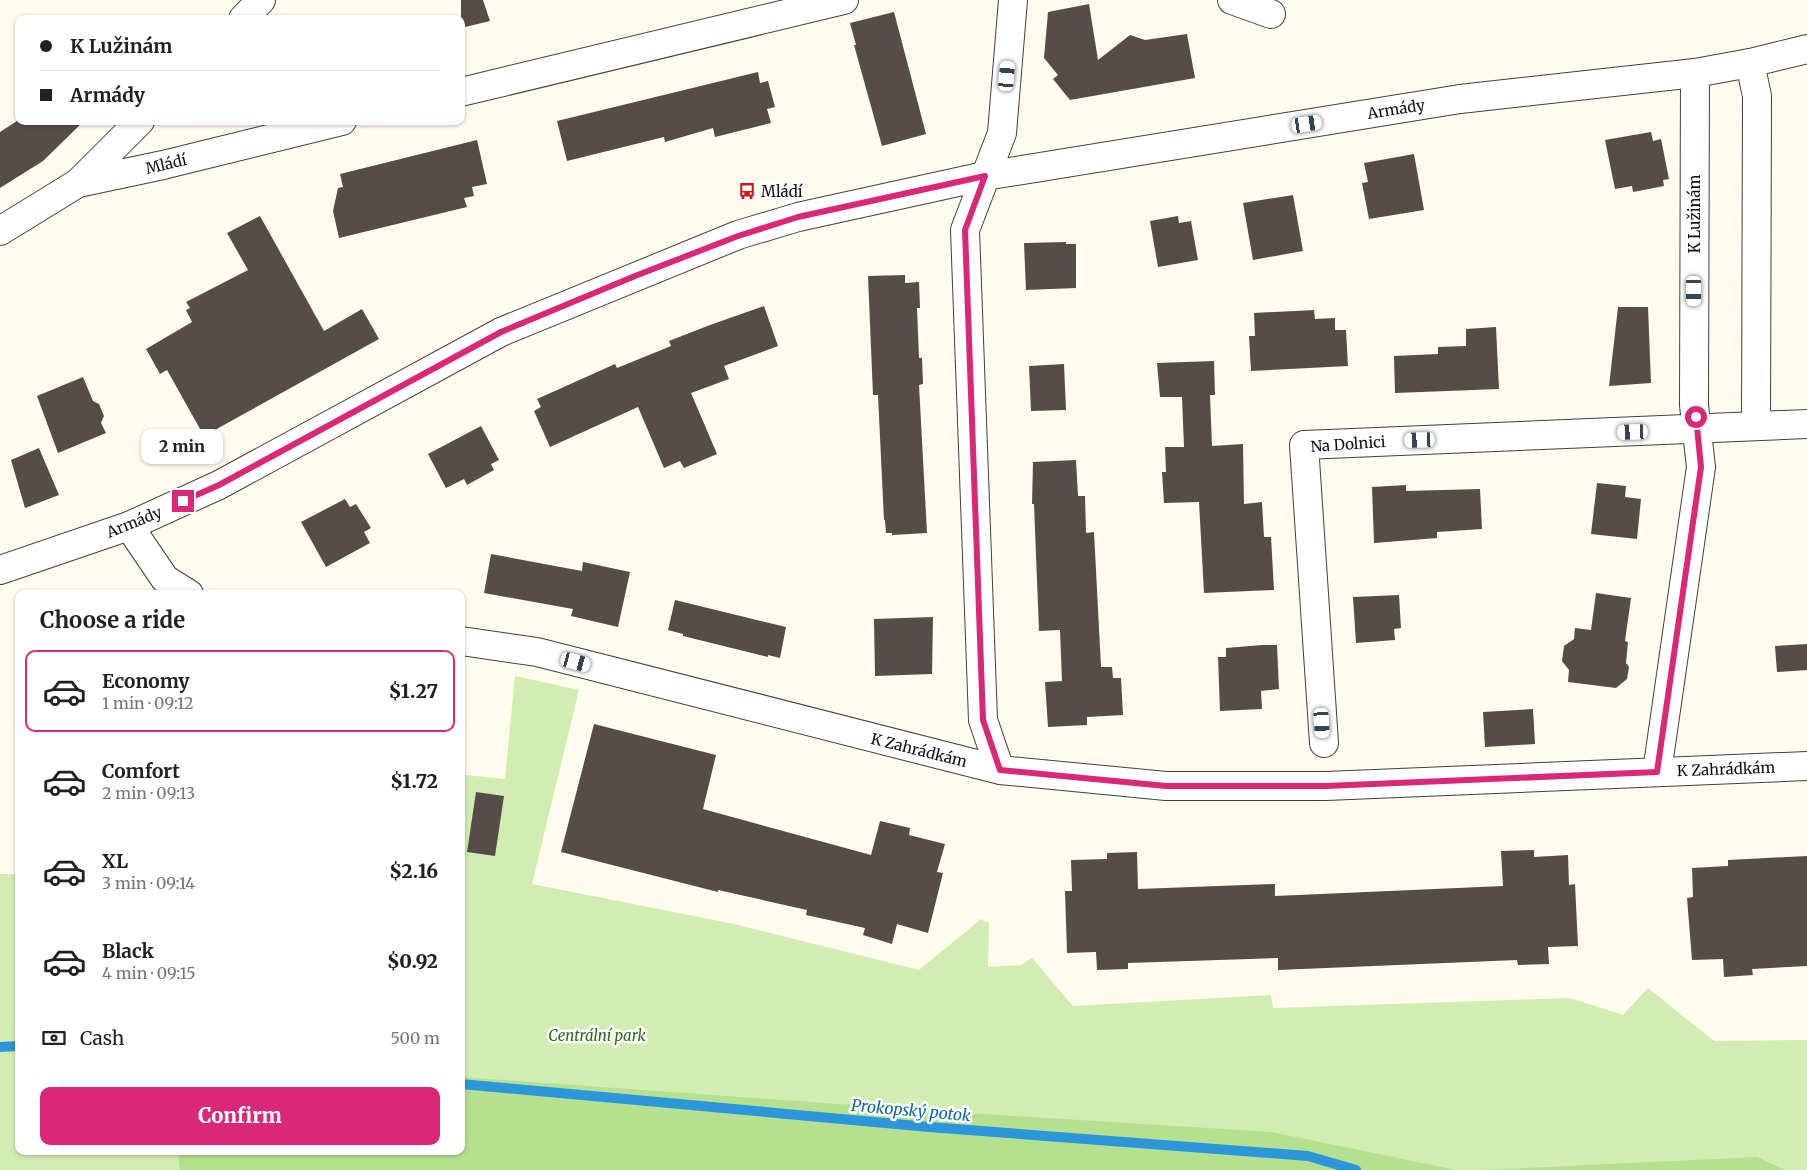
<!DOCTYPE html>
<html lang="en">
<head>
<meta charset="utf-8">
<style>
	:root { --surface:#fff; --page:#f2f2f2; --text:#202124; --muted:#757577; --line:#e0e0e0; --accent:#db2777 }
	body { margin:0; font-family:Merriweather,serif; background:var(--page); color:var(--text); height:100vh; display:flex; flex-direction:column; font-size:19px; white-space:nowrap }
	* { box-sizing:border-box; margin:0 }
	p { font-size:16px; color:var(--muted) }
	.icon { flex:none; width:28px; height:28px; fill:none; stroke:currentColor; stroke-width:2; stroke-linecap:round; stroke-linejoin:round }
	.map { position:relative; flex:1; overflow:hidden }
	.panel { position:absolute; left:15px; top:590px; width:450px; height:565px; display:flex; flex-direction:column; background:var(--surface); border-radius:10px; box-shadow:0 1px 4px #0004 }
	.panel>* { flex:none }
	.hud { position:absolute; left:15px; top:15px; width:450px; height:110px; border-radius:10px; box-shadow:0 1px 4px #0004; display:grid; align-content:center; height:110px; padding:0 25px; background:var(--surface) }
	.end { position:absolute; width:22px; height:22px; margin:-11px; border:6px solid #db2777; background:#fff; box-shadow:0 0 0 2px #fff }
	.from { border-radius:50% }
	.bubble { position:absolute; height:35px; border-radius:10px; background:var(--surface); box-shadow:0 1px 4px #0004; font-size:16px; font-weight:800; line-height:35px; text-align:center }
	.car { position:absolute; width:15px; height:30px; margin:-15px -8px; border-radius:6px; box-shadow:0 0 4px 1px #0007; background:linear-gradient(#fff 24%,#345 0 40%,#fff 0 76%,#345 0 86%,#fff 0) }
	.hud b { display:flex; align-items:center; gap:18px; height:48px; font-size:19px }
	.hud b+b { border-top:1px solid var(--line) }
	.hud i { width:12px; height:12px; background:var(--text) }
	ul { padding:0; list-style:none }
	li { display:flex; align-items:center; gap:15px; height:82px; margin:0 10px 8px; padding:0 15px; border:2px solid transparent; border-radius:10px }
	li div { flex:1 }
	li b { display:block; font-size:19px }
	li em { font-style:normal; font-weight:800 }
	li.active { border-color:var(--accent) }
	li>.icon { width:45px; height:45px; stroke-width:1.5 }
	h2 { padding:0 25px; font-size:22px; line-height:60px }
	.pay { display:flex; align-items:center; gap:12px; height:55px; padding:0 25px; font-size:19px }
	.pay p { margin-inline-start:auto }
	.cta { display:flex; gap:10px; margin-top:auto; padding:10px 25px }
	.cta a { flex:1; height:58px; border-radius:10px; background:var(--accent); color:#fff; font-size:20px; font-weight:800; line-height:58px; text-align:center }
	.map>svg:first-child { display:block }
	.green { fill:#d2edb2 }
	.forest { fill:#b5e090 }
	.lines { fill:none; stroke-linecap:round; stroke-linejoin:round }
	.stream { stroke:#2b97da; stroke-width:10 }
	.building { fill:#564d48 }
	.minor-casing { stroke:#404040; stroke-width:30 }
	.tertiary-casing { stroke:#404040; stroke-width:30 }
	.minor { stroke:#fff; stroke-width:28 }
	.tertiary { stroke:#fff; stroke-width:28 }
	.route { stroke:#db2777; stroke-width:6 }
	.labels { text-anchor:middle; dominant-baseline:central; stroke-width:5; stroke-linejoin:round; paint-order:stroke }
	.street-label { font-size:15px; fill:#0d0d0d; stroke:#fff }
	.poi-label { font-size:15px; fill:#0d0d0d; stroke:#fff; text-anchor:start }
	.park-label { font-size:15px; font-style:italic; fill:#296b17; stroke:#fff }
	.water-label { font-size:16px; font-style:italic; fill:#0a67aa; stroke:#fff }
</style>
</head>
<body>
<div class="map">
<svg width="1807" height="1170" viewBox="0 0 1807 1170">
	<rect width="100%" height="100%" fill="#fffbed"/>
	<path class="green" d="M 515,676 L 579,690 L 532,884 L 734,924 L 919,970 L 981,919 L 989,923 L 988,967 L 1021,965 L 1032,958 L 1073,1006 L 1271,995 L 1273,1008 L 1570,998 L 1623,1015 L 1648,988 L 1714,1041 L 1807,1040 L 1807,1170 L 0,1170 L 0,874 L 19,874 L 19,1151 L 461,1151 L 461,815 L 465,775 L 505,779 Z"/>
	<path class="forest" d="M 461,1077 L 936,1111 L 1272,1132 L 1456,1170 L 180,1170 L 178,1151 L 461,1151 Z
		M 1757,1157 L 1785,1170 L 1481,1170 Z"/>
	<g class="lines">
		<path class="stream" d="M 0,1047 L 19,1046
			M 461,1084 L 929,1127 L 1308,1156 L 1356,1170"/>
	</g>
	<path class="building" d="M 461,0 L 483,0 L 490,21 L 461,28 Z
		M 1089,4 L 1098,60 L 1130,35 L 1145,40 L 1187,34 L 1195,78 L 1070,100 L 1053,79 L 1058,75 L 1044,58 L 1048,12 Z
		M 894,12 L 926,134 L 882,146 L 854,45 L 856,45 L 850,23 Z
		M 758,72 L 760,83 L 768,81 L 775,107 L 767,109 L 771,123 L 715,137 L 713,128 L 665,142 L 664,137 L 567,161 L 557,121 Z
		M 17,121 L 84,121 L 43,161 L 0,188 L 0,132 Z
		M 1651,132 L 1653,141 L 1661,139 L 1669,179 L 1663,180 L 1664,186 L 1633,192 L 1632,186 L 1615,189 L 1605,140 Z
		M 477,140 L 487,184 L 472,187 L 474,196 L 464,198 L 467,207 L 339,238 L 333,211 L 338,188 L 343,187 L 340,174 Z
		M 1414,154 L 1424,210 L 1369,219 L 1362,183 L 1368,182 L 1364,163 Z
		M 1293,195 L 1303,251 L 1253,260 L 1243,203 Z
		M 260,216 L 324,331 L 362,309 L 379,339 L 204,436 L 167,370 L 160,374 L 146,349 L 192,322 L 186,310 L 190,308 L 186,302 L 248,270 L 227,233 Z
		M 1178,216 L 1179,223 L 1191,221 L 1198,260 L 1158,267 L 1150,221 Z
		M 1066,242 L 1066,244 L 1076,244 L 1076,288 L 1026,290 L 1024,243 Z
		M 905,275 L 905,283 L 919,282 L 920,308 L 917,308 L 919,358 L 922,358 L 923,384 L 919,385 L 927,533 L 892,535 L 892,533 L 886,533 L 885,520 L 884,520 L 878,395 L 873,395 L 868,276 Z
		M 764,306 L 778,346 L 724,366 L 729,379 L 691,393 L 717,454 L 684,468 L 680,461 L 664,468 L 638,407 L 550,447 L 534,411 L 541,407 L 537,399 L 615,364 L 617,368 L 671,346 L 669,341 L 710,325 Z
		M 1618,307 L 1648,307 L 1651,383 L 1609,386 Z
		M 1314,310 L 1315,319 L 1335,318 L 1335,330 L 1346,330 L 1348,366 L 1251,371 L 1249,336 L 1255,336 L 1254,313 Z
		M 1496,327 L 1499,389 L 1395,393 L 1394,356 L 1438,354 L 1438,347 L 1466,346 L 1466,329 Z
		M 1214,361 L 1215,395 L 1210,395 L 1212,446 L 1243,444 L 1244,504 L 1262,502 L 1264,537 L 1271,537 L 1274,590 L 1204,593 L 1199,502 L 1164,503 L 1162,472 L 1166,472 L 1165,447 L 1184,447 L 1182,397 L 1160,397 L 1157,363 Z
		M 1064,364 L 1066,410 L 1031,411 L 1029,366 Z
		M 83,377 L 93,401 L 99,404 L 104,416 L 101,423 L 106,433 L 58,453 L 37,396 Z
		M 481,426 L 499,460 L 491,464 L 494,470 L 467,485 L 464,479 L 446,488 L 428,454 Z
		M 39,448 L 59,495 L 25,508 L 11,460 Z
		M 1076,460 L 1078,496 L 1085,496 L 1086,533 L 1094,532 L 1101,667 L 1112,667 L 1113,678 L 1121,678 L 1123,715 L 1087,717 L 1087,725 L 1048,727 L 1045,682 L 1062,681 L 1060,630 L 1039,631 L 1034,504 L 1032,504 L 1033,462 Z
		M 1597,483 L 1626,486 L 1625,497 L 1641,499 L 1637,539 L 1591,534 Z
		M 1406,485 L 1406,491 L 1480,489 L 1482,529 L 1437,532 L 1437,538 L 1374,543 L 1372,487 Z
		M 345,499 L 350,507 L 356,504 L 371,528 L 364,532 L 370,543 L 326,567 L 301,522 Z
		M 491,554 L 582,571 L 583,562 L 630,572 L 618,627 L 571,616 L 573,609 L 484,593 Z
		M 1596,593 L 1631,598 L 1625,641 L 1628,642 L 1626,663 L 1629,667 L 1627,679 L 1616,688 L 1568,682 L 1569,670 L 1562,661 L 1564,646 L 1574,639 L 1575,628 L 1591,630 Z
		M 1399,595 L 1401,628 L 1394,629 L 1395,640 L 1356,643 L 1353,597 Z
		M 675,600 L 786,627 L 780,658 L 768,655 L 768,657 L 683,636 L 683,634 L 668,630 Z
		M 933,617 L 932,674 L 875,676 L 874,619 Z
		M 1807,644 L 1807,670 L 1777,672 L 1775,646 Z
		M 1262,645 L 1277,645 L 1279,689 L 1261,691 L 1262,709 L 1220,711 L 1218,657 L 1226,657 L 1226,648 Z
		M 1533,709 L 1535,744 L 1485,747 L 1483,712 Z
		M 594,724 L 716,755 L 703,809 L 871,855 L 880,821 L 910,828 L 909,835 L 945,844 L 937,872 L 943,873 L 928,933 L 897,924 L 892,944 L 863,935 L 865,928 L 806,915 L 807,910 L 718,890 L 718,892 L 561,852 Z
		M 476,792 L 504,796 L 495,856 L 467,852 Z
		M 1534,850 L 1534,857 L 1568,855 L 1569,885 L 1575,884 L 1578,946 L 1548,947 L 1549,964 L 1518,965 L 1517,960 L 1278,970 L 1278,958 L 1128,963 L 1128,969 L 1097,970 L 1096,952 L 1067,953 L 1065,891 L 1072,891 L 1071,860 L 1107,859 L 1107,853 L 1137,852 L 1138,889 L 1275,884 L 1275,896 L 1503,886 L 1501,851 Z
		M 1807,856 L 1807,966 L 1752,969 L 1753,975 L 1724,977 L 1723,959 L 1692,960 L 1687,898 L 1693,897 L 1692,868 L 1728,866 L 1728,860 Z"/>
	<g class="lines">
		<g class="minor-casing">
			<path id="minor" d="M 1232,0 L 1271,14
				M 243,19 L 261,0
				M 1750,63 L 1757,96 L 1756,426
				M 461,92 L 844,0
				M 78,183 L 140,121
				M 0,231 L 78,183 L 163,165 L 342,121
				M 129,526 L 165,579 L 189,594
				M 461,641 L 537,652 L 1000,770 L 1166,786 L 1326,786 L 1807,766
				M 1324,743 L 1304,445 L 1807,424
				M 1000,770 L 983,720 L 965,230 L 1002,133 L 1013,0
				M 1657,772 L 1701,467 L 1694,405 L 1695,73"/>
		</g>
		<g class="tertiary-casing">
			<path id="tertiary" d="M 0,570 L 129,526 L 219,485 L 501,332 L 738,235 L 798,217 L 985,176 L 1460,99 L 1695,73 L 1750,63 L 1807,49"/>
		</g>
		<use href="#minor" class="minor"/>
		<use href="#tertiary" class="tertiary"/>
	</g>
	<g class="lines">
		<path class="route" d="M 183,501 L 219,485 L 501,332 L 635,276 L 738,236 L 798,217 L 985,176 L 965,230 L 983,720 L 1000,770 L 1166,786 L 1326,786 L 1657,772 L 1701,467 L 1696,417"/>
	</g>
	<defs>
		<g id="bus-bare" transform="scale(1.35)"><path d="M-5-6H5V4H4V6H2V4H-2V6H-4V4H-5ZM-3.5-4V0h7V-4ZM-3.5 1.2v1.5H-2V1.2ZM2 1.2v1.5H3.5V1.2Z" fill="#ca1722" stroke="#fff" stroke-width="2.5" paint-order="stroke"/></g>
	</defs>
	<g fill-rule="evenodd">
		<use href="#bus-bare" x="747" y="191"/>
	</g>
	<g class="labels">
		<g class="street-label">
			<text transform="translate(1396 109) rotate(-9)">Armády</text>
			<text transform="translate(166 164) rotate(-13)">Mládí</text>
			<text transform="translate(1694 214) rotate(-90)">K Lužinám</text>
			<text transform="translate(1348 444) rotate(-4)">Na Dolnici</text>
			<text transform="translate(134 522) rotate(-22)">Armády</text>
			<text transform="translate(919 750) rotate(14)">K Zahrádkám</text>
			<text transform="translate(1726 769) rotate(-2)">K Zahrádkám</text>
		</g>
		<g class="poi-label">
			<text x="761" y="191">Mládí</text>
		</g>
		<g class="park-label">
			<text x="597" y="1035">Centrální park</text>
		</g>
		<g class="water-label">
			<text transform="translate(911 1110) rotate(5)">Prokopský potok</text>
		</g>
	</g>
</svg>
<i class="end from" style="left:1696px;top:417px"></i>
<i class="end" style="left:183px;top:501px"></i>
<div class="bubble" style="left:141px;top:429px;width:82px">2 min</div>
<i class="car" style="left:1007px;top:76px;rotate:5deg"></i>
<i class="car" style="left:1307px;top:124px;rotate:81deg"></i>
<i class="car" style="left:1694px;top:291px;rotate:180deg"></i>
<i class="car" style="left:1633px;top:432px;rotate:268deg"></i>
<i class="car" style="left:1420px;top:440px;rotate:268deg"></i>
<i class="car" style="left:576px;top:662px;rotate:105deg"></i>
<i class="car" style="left:1322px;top:723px;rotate:176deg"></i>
<div class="hud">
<b><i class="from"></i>K Lužinám</b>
<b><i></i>Armády</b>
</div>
<section class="panel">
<h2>Choose a ride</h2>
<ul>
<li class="active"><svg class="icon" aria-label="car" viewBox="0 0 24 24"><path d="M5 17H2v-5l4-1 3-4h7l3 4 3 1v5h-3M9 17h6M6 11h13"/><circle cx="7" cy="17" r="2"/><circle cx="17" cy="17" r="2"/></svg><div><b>Economy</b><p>1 min · 09:12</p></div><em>$1.27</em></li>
<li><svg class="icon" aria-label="car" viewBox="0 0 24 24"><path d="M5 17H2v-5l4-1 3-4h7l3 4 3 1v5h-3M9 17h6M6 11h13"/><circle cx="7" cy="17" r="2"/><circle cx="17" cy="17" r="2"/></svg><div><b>Comfort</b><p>2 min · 09:13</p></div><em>$1.72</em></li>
<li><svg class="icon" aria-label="car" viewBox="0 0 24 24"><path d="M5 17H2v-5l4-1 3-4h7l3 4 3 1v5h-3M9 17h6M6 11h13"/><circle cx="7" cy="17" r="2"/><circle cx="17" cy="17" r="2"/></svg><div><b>XL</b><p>3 min · 09:14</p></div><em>$2.16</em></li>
<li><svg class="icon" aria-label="car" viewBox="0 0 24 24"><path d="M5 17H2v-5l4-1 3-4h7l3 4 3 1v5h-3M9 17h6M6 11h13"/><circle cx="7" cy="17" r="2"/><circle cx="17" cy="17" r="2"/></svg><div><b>Black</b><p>4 min · 09:15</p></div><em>$0.92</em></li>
</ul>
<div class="pay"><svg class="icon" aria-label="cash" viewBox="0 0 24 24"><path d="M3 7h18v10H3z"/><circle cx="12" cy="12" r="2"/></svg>Cash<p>500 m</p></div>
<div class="cta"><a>Confirm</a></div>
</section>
</div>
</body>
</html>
